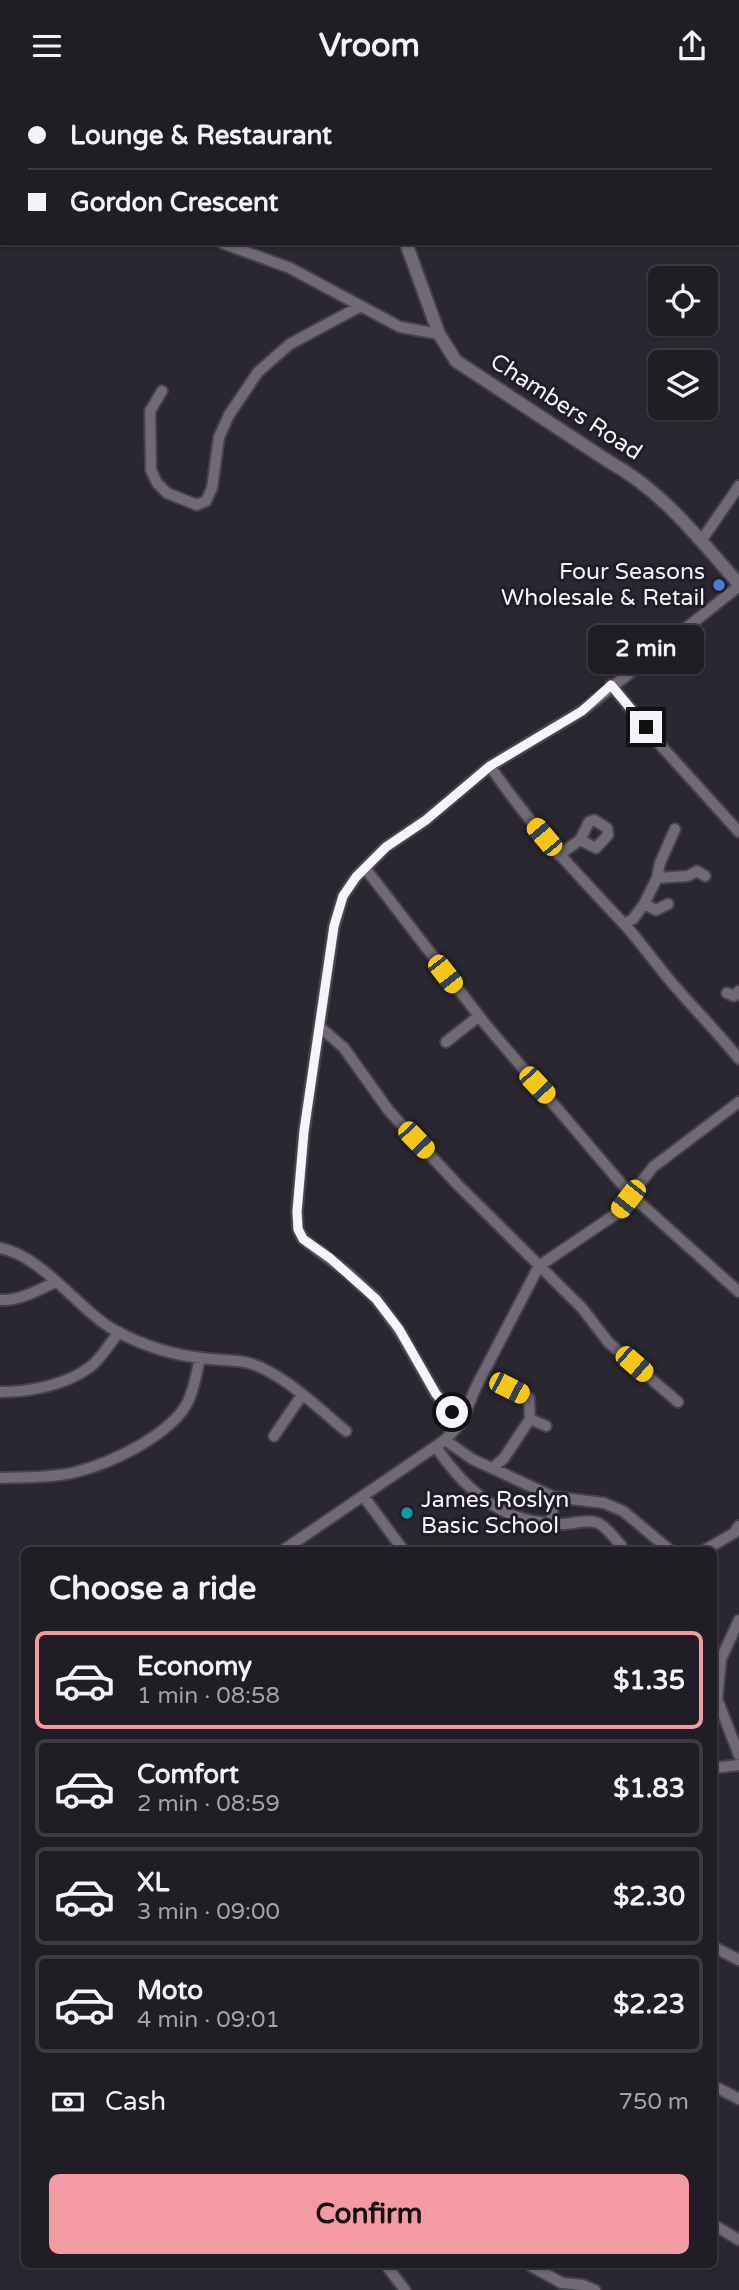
<!DOCTYPE html>
<html lang="en">
<head>
<meta charset="utf-8">
<style>
	:root { --surface:#201d25; --page:#28262d; --text:#f1f3f6; --muted:#a2a2a7; --line:#3d3b42; --accent:#f49aa2 }
	body { margin:0; font-family:"Varela Round",sans-serif; background:var(--page); color:var(--text); height:100vh; display:flex; flex-direction:column; font-size:26px; white-space:nowrap }
	* { box-sizing:border-box; margin:0 }
	p { font-size:23px; color:var(--muted) }
	.icon { flex:none; width:38px; height:38px; fill:none; stroke:currentColor; stroke-width:2; stroke-linecap:round; stroke-linejoin:round }
	.map { position:relative; flex:1; overflow:hidden }
	.details { position:absolute; left:21px; top:1456px; width:696px; height:721px; display:flex; flex-direction:column; background:var(--surface); border-radius:10px; box-shadow:0 2px 5px #0004,0 0 0 2px var(--line) }
	.details>* { flex:none }
	.hud { position:absolute; left:0px; top:0px; width:740px; height:154px; box-shadow:0 2px 5px #0004,0 0 0 2px var(--line); display:grid; align-content:center; height:154px; padding:0 28px; background:var(--surface) }
	.controls { position:absolute; left:648px; top:175px; display:grid; gap:14px }
	.controls a { display:grid; place-items:center; width:70px; height:70px; border-radius:10px; background:var(--surface); box-shadow:0 2px 5px #0004,0 0 0 2px var(--line); font-size:35px }
	.end { position:absolute; width:32px; height:32px; margin:-16px; border:9px solid #f6f3fa; background:#111; box-shadow:0 0 0 4px #111 }
	.from { border-radius:50% }
	.bubble { position:absolute; height:49px; border-radius:10px; background:var(--surface); box-shadow:0 2px 5px #0004,0 0 0 2px var(--line); font-size:23px; font-weight:700; line-height:49px; text-align:center }
	.car { position:absolute; width:21px; height:42px; margin:-21px -10px; border-radius:9px; box-shadow:0 0 5px 2px #0007; background:linear-gradient(#f5c518 24%,#345 0 40%,#f5c518 0 76%,#345 0 86%,#f5c518 0) }
	.hud b { display:flex; align-items:center; gap:24px; height:66px; font-size:26px }
	.hud b+b { border-top:2px solid var(--line) }
	.hud i { width:18px; height:18px; background:var(--text) }
	ul { padding:0; list-style:none }
	li { display:flex; align-items:center; gap:21px; height:98px; margin:0 14px 10px; padding:0 14px; border:4px solid var(--line); border-radius:10px }
	li div { flex:1 }
	li b { display:block; font-size:26px }
	li em { font-style:normal; font-weight:700 }
	li.on { border-color:var(--accent) }
	li>.icon { width:63px; height:63px; stroke-width:1.5 }
	h2 { padding:0 28px; font-size:32px; line-height:84px }
	.pay { display:flex; align-items:center; gap:18px; height:77px; padding:0 28px; font-size:26px }
	.pay p { margin-inline-start:auto }
	.button { display:flex; gap:14px; margin-top:auto; padding:14px 28px }
	.button a { flex:1; height:80px; border-radius:10px; background:var(--accent); color:#111; font-size:28px; font-weight:700; line-height:80px; text-align:center }
	header { display:flex; justify-content:space-between; align-items:center; height:91px; padding:0 28px; background:var(--surface); font-size:32px; font-weight:700 }
	.map>svg:first-child { display:block }
	.lines { fill:none; stroke-linecap:round; stroke-linejoin:round }
	.minor-casing { stroke:#45424a; stroke-width:14 }
	.tertiary-casing { stroke:#45424a; stroke-width:16 }
	.minor { stroke:#6f6a76; stroke-width:10 }
	.tertiary { stroke:#6f6a76; stroke-width:12 }
	.route { stroke:#f6f3fa; stroke-width:9 }
	.shop-dot { fill:#3f7fe0; stroke:#211d27; stroke-width:2.5 }
	.culture-dot { fill:#0f9aa8; stroke:#211d27; stroke-width:2.5 }
	.labels { text-anchor:middle; dominant-baseline:central; stroke-width:6; stroke-linejoin:round; paint-order:stroke }
	.street-label { font-size:23px; fill:#f6f3fa; stroke:#211d27 }
	.poi-label { font-size:23px; fill:#f6f3fa; stroke:#211d27; text-anchor:end }
</style>
</head>
<body>
<header><svg class="icon" aria-label="menu" viewBox="0 0 24 24"><path d="M4 6h16M4 12h16M4 18h16"/></svg>Vroom<svg class="icon" aria-label="share" viewBox="0 0 24 24"><path d="M12 15V3M7 8l5-5 5 5M5 13v7h14v-7"/></svg></header>
<div class="map">
<svg width="739" height="2199" viewBox="0 0 739 2199">
	<rect width="100%" height="100%" fill="#2b2731"/>
	<g class="lines">
		<g class="minor-casing">
			<path id="minor" d="M 286,0 L 287,2
				M 722,2 L 722,0
				M 0,11 L 2,12
				M 738,49 L 739,50
				M 0,79 L 2,79
				M 222,152 L 290,177 L 400,236 L 439,243
				M 162,300 L 150,320 L 151,379 L 157,392 L 167,402 L 197,414 L 206,410 L 212,397 L 219,346 L 229,324 L 258,281 L 290,253 L 359,216
				M 701,450 L 739,395
				M 611,594 L 663,657 L 739,741
				M 490,675 C 529,733 577,783 625,834 C 644,855 660,879 679,900 C 699,923 720,944 739,968
				M 559,764 L 580,749 L 596,757 L 608,744 L 607,737 L 594,729 L 589,731 L 580,749
				M 365,777 L 486,934 L 631,1104 L 739,1201
				M 657,787 L 660,772 L 675,738
				M 644,813 L 657,787 L 688,785 L 697,780 L 705,785
				M 624,833 L 633,828 L 644,813 L 656,819 L 668,813
				M 727,902 L 734,905 L 739,900
				M 320,936 L 344,957 L 389,1020 L 457,1093 L 582,1217 L 609,1252 L 678,1311
				M 446,951 L 479,925
				M 0,1157 C 43,1165 78,1219 116,1240 C 142,1254 173,1264 202,1267 C 216,1269 231,1269 245,1271 C 280,1279 318,1317 346,1340
				M 0,1209 C 19,1210 39,1199 55,1191
				M 509,1297 L 529,1307 L 530,1328
				M 0,1301 C 30,1301 66,1294 90,1276 C 101,1268 110,1252 119,1241
				M 461,1332 L 436,1303 L 399,1239 L 376,1208 L 348,1182 L 303,1148 L 298,1138 L 297,1120 L 304,1040 L 334,835 L 343,805 L 356,786 L 386,756 L 426,729 L 490,675 L 582,620 L 739,495
				M 274,1345 L 302,1304
				M 445,1349 L 472,1368 L 554,1406
				M 436,1356 C 459,1390 490,1422 533,1430 C 543,1432 555,1433 565,1433 C 576,1432 588,1428 598,1432 C 607,1436 614,1447 621,1454
				M 494,1376 L 504,1367 L 530,1328 L 546,1335
				M 0,1387 C 24,1386 53,1387 76,1381 C 111,1372 161,1348 183,1319 C 193,1305 196,1284 200,1267
				M 364,1406 L 404,1460
				M 551,1432 L 554,1406 L 604,1412 L 623,1420 L 671,1460
				M 282,1460 L 445,1349 L 461,1332 L 476,1296 L 539,1175 L 616,1123 L 653,1076 L 739,1011
				M 703,1460 L 734,1442 L 739,1435
				M 739,1529 L 721,1568 L 717,1608 L 739,1664
				M 714,1677 L 739,1674
				M 714,1856 L 739,1869
				M 714,1995 L 739,2008
				M 714,2134 L 739,2149
				M 386,2174 L 405,2199
				M 529,2174 L 562,2192 L 583,2194 L 595,2199"/>
		</g>
		<g class="tertiary-casing">
			<path id="tertiary" d="M 354,0 L 355,2
				M 406,152 L 439,243 L 456,270 L 608,370 C 664,401 698,447 739,493"/>
		</g>
		<use href="#minor" class="minor"/>
		<use href="#tertiary" class="tertiary"/>
	</g>
	<g class="lines">
		<path class="route" d="M 452,1321 L 436,1303 L 399,1238 L 376,1208 L 330,1167 L 303,1148 L 298,1138 L 297,1121 L 304,1040 L 334,835 L 343,805 L 356,786 L 386,756 L 426,729 L 490,675 L 582,620 L 611,594 L 646,636"/>
	</g>
	<circle class="shop-dot" cx="719" cy="494" r="7"/>
	<circle class="culture-dot" cx="407" cy="1422" r="7"/>
	<g class="labels">
		<g class="street-label">
			<text transform="translate(566 316) rotate(33)">Chambers Road</text>
		</g>
		<g class="poi-label">
			<text x="705" y="481">Four Seasons<tspan x="705" dy="26">Wholesale &amp; Retail</tspan></text>
			<text x="421" y="1409" text-anchor="start">James Roslyn<tspan x="421" dy="26">Basic School</tspan></text>
		</g>
	</g>
</svg>
<div class="controls">
<a><svg class="icon" aria-label="locate" viewBox="0 0 24 24"><circle cx="12" cy="12" r="6"/><path d="M12 2v4M12 18v4M2 12h4M18 12h4"/></svg></a>
<a><svg class="icon" aria-label="layers" viewBox="0 0 24 24"><path d="M12 4l9 5-9 5-9-5zM3 14l9 5 9-5"/></svg></a>
</div>
<i class="end from" style="left:452px;top:1321px"></i>
<i class="end" style="left:646px;top:636px"></i>
<div class="bubble" style="left:588px;top:534px;width:116px">2 min</div>
<i class="car" style="left:544px;top:746px;rotate:320deg"></i>
<i class="car" style="left:445px;top:883px;rotate:142deg"></i>
<i class="car" style="left:537px;top:994px;rotate:137deg"></i>
<i class="car" style="left:416px;top:1049px;rotate:136deg"></i>
<i class="car" style="left:628px;top:1108px;rotate:218deg"></i>
<i class="car" style="left:634px;top:1273px;rotate:131deg"></i>
<i class="car" style="left:509px;top:1297px;rotate:117deg"></i>
<div class="hud">
<b><i class="from"></i>Lounge &amp; Restaurant</b>
<b><i></i>Gordon Crescent</b>
</div>
<section class="details">
<h2>Choose a ride</h2>
<ul>
<li class="on"><svg class="icon" aria-label="car" viewBox="0 0 24 24"><path d="M5 17H2v-5l4-1 3-4h7l3 4 3 1v5h-3M9 17h6M6 11h13"/><circle cx="7" cy="17" r="2"/><circle cx="17" cy="17" r="2"/></svg><div><b>Economy</b><p>1 min · 08:58</p></div><em>$1.35</em></li>
<li><svg class="icon" aria-label="car" viewBox="0 0 24 24"><path d="M5 17H2v-5l4-1 3-4h7l3 4 3 1v5h-3M9 17h6M6 11h13"/><circle cx="7" cy="17" r="2"/><circle cx="17" cy="17" r="2"/></svg><div><b>Comfort</b><p>2 min · 08:59</p></div><em>$1.83</em></li>
<li><svg class="icon" aria-label="car" viewBox="0 0 24 24"><path d="M5 17H2v-5l4-1 3-4h7l3 4 3 1v5h-3M9 17h6M6 11h13"/><circle cx="7" cy="17" r="2"/><circle cx="17" cy="17" r="2"/></svg><div><b>XL</b><p>3 min · 09:00</p></div><em>$2.30</em></li>
<li><svg class="icon" aria-label="car" viewBox="0 0 24 24"><path d="M5 17H2v-5l4-1 3-4h7l3 4 3 1v5h-3M9 17h6M6 11h13"/><circle cx="7" cy="17" r="2"/><circle cx="17" cy="17" r="2"/></svg><div><b>Moto</b><p>4 min · 09:01</p></div><em>$2.23</em></li>
</ul>
<div class="pay"><svg class="icon" aria-label="cash" viewBox="0 0 24 24"><path d="M3 7h18v10H3z"/><circle cx="12" cy="12" r="2"/></svg>Cash<p>750 m</p></div>
<div class="button"><a>Confirm</a></div>
</section>
</div>
</body>
</html>
